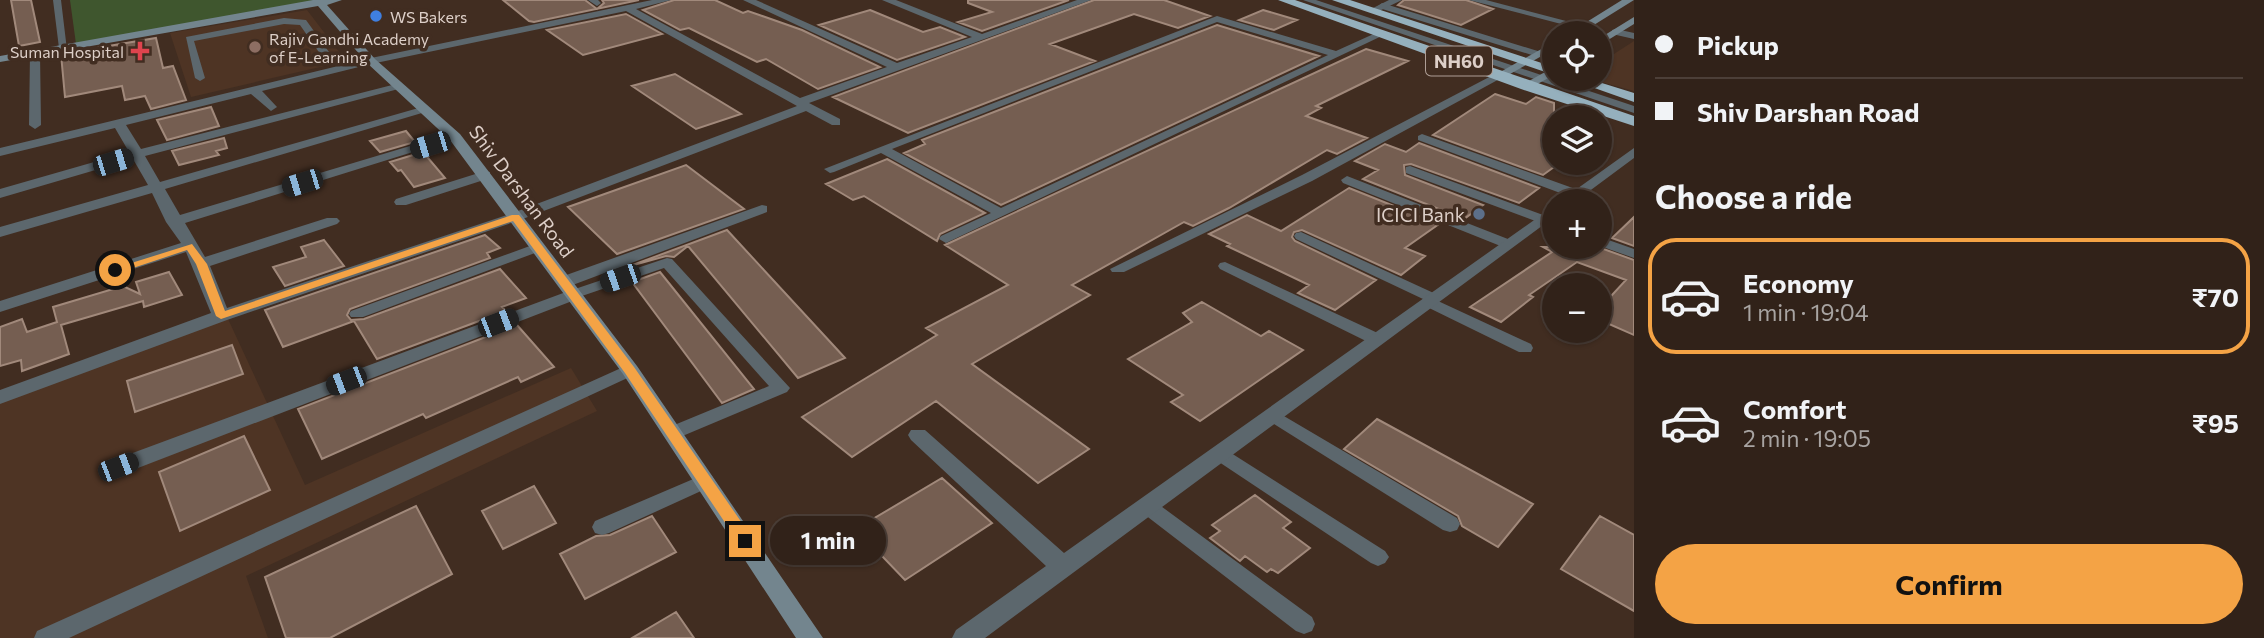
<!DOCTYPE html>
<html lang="en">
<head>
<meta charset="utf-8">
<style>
	:root { --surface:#312219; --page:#392a22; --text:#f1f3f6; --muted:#a8a4a2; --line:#4c3f38; --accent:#f4a345 }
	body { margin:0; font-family:Commissioner,sans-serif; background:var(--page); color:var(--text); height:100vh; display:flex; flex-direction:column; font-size:26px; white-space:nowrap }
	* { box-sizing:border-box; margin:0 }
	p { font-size:23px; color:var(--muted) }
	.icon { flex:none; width:38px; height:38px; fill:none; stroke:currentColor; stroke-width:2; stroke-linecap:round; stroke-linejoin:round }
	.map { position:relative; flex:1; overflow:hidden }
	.side { display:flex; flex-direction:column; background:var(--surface); width:630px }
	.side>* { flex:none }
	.top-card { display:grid; align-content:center; height:154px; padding:0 21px; background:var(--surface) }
	.buttons { position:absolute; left:1542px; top:21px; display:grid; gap:14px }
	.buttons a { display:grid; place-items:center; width:70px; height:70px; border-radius:50%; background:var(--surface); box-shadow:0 2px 5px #0004,0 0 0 2px var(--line); font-size:35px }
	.end { position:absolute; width:32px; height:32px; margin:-16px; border:9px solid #f4a345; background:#111; box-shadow:0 0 0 4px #111 }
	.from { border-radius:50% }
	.bubble { position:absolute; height:49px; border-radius:24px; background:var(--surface); box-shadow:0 2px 5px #0004,0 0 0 2px var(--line); font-size:23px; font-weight:700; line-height:49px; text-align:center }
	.car { position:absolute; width:21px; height:42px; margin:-21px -10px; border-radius:9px; box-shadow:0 0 5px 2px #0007; background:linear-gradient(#222 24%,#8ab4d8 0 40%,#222 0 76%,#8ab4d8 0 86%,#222 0) }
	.top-card b { display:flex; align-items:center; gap:24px; height:66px; font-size:26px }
	.top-card b+b { border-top:2px solid var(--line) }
	.top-card i { width:18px; height:18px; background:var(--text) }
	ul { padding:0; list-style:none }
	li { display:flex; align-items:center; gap:21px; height:116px; margin:0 14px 10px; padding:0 7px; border:4px solid transparent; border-radius:28px }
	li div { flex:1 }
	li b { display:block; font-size:26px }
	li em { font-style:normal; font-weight:700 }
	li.on { border-color:var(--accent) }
	li>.icon { width:63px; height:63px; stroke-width:1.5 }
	h2 { padding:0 21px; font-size:32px; line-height:84px }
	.primary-button { display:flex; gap:14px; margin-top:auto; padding:14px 21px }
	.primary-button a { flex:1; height:80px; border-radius:42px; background:var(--accent); color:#111; font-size:28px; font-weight:700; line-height:80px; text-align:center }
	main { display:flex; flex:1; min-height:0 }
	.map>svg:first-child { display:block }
	.built { fill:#4e3424 }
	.green { fill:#3f562e }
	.building { fill:#755e51; stroke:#a1897b; stroke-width:2 }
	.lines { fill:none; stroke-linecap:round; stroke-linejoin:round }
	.lane { fill:#5c676d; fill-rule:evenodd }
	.street { fill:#5c676d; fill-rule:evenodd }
	.secondary { fill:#73858e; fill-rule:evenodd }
	.highway { fill:#95b0bd; fill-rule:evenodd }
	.route { fill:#f4a345 }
	.shop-dot { fill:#3f7fe0; stroke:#412d21; stroke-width:2.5 }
	.education-dot { fill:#8d6e63; stroke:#412d21; stroke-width:2.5 }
	.health-dot { fill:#e0444e; stroke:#412d21; stroke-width:2.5 }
	.service-dot { fill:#5c6f8a; stroke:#412d21; stroke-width:2.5 }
	.labels { text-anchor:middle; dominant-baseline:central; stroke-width:7; stroke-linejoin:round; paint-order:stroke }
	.far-poi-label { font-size:16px; fill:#ddcfc8; stroke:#412d21; text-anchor:start }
	.shield { fill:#412d21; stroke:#ae9e96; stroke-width:2 }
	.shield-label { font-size:18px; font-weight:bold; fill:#ddcfc8 }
	.street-label { font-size:19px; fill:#ddcfc8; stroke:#412d21 }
	.poi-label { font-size:19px; fill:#ddcfc8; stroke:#412d21; text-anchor:end }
</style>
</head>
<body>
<main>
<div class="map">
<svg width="1634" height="638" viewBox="0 0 1634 638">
	<rect width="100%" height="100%" fill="#412d21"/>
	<path class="built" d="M 307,10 L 346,61 L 191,97 L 170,33 Z
		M 1634,41 L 1634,91 L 1590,79 L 1600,79 L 1600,63 Z
		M 228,319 L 305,485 L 571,368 L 597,411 L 246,576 L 268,638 L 0,638 L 0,399 Z"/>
	<path class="green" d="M 70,0 L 318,0 L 76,44 Z"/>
	<path class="building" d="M 11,0 L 31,0 L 40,42 L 19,46 Z
		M 503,0 L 585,0 L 597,9 L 604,3 L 602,0 L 639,0 L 534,22 L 529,21 Z
		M 674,0 L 715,0 L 743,13 L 748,11 L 802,30 L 880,67 L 818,89 L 766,59 L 757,62 L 689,28 L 680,30 L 643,10 Z
		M 968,0 L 1069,0 L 982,31 L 958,22 L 992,12 L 968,3 Z
		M 1094,0 L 1164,0 L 1210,16 L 1178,28 L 1134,14 L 1050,44 L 1095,61 L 908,133 L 833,97 Z
		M 1404,0 L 1466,0 L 1493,9 L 1461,25 L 1398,5 Z
		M 870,10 L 923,32 L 940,27 L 965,37 L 897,60 L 819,25 Z
		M 1263,10 L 1297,20 L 1274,30 L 1239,20 Z
		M 626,14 L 662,34 L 583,55 L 547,30 Z
		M 1217,25 L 1319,56 L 1001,205 L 904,153 L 925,144 L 922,140 Z
		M 156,38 L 163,68 L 173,66 L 186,100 L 151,109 L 145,96 L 125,100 L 122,86 L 65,97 L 61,54 Z
		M 1366,49 L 1408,61 L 1316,106 L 1321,108 L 1306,116 L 1367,138 L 1337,154 L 1327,150 L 1229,208 L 1193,226 L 1184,222 L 1072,285 L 1090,295 L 972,364 L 1089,449 L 1038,483 L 936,401 L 852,457 L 802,417 L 937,335 L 926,328 L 1008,285 L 945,245 Z
		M 675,74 L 741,114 L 696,129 L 632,86 Z
		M 1495,94 L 1526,104 L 1536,97 L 1554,103 L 1554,167 L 1543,175 L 1433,135 Z
		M 211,107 L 219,126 L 167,140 L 157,120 Z
		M 406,131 L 415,142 L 380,152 L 370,141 Z
		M 224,138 L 227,148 L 216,151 L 219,155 L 179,165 L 172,151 Z
		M 1419,143 L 1539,188 L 1519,203 L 1411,164 L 1404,165 L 1405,175 L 1483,205 L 1464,219 L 1363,179 L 1378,170 L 1355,161 L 1385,144 L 1406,152 Z
		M 423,152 L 445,178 L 414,187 L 401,170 L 398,171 L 390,162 Z
		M 887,159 L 985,213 L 940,234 L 937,241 L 864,196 L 853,200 L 826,184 Z
		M 686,165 L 744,209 L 617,254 L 568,207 Z
		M 1349,188 L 1439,224 L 1405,248 L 1425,256 L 1401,275 L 1302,230 L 1294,232 L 1292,237 L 1295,241 L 1376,280 L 1335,310 L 1298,293 L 1309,285 L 1227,246 L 1230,244 L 1209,234 L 1247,215 L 1281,231 Z
		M 1634,217 L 1634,246 L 1612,238 Z
		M 727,230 L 845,358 L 798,378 L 688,246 L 674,257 L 666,256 L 630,266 Z
		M 485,235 L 500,248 L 487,253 L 490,258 L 350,309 L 347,315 L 351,320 L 364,319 L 500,269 L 526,298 L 502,307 L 506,311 L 377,359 L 354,321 L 283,347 L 265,310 Z
		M 324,240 L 344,266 L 285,286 L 273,267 L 306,257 L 301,247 Z
		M 1543,247 L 1598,247 L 1634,260 L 1634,335 L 1600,320 L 1600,308 L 1626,280 L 1577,262 L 1529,295 L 1533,297 L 1501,322 L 1470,307 L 1552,252 Z
		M 169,272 L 182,295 L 144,307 L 143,301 L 61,325 L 69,354 L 22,371 L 21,360 L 0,366 L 0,327 L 22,319 L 27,332 L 57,322 L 53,307 L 123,286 L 140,294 L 136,282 Z
		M 660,272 L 754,389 L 722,403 L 632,282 Z
		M 1202,302 L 1261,336 L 1269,331 L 1303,350 L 1200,421 L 1171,402 L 1183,395 L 1128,359 L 1192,322 L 1183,313 Z
		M 517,325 L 554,367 L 521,382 L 518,377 L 426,418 L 423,414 L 322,459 L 298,409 Z
		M 232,345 L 243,374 L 135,412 L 127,381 Z
		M 1377,419 L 1533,504 L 1498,547 L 1462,526 L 1458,516 L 1344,449 Z
		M 244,436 L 270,490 L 180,531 L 159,472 Z
		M 942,478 L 992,523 L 905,580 L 856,529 Z
		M 534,486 L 556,523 L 503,549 L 482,511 Z
		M 1255,495 L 1291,522 L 1283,528 L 1310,548 L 1278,573 L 1271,569 L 1267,572 L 1245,556 L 1240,561 L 1210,538 L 1220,531 L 1212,525 Z
		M 416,506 L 452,574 L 330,638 L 286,638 L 265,577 Z
		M 652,516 L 676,552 L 585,599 L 560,554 L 596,536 L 610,535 Z
		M 1600,516 L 1634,535 L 1634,611 L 1561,569 Z
		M 676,612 L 694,638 L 632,638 Z"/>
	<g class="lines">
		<path class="lane" d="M 53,0 L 61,0 L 67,50 L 59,48 Z
			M 588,0 L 598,0 L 601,3 L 597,6 Z
			M 1303,0 L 1316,0 L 1634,106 L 1634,113 Z
			M 1382,3 L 1541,52 L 1543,54 L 1535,56 L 1379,8 L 1378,6 Z
			M 1217,16 L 1336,51 L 1378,32 L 1386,34 L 946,243 L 939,239 L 941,236 L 991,213 L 881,153 L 834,172 L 830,173 L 824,169 ZM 1217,22 L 1328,55 L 1001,208 L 892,149 Z
			M 284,18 L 306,20 L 334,59 L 333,61 L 325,61 L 300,25 L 284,24 L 194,41 L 205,78 L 200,81 L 195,78 L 186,37 Z
			M 1422,134 L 1581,191 L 1582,194 L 1581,197 L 1571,197 L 1418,140 L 1418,136 Z
			M 1410,166 L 1554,219 L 1554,228 L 1406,173 L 1406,167 Z
			M 1347,176 L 1513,241 L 1515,244 L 1508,248 L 1503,247 L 1343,183 L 1341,180 Z
			M 1301,232 L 1438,295 L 1441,298 L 1438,301 L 1531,344 L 1533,348 L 1531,352 L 1519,352 L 1423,305 L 1420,302 L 1423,299 L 1296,239 L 1294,236 L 1296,233 Z
			M 1600,237 L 1634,249 L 1634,258 L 1600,246 Z
			M 538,243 L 545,247 L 543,250 L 363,317 L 351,317 L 349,314 L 351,311 Z
			M 667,258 L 672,259 L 790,388 L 787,392 L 673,440 L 667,438 L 664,433 L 667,428 L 769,386 L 664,268 L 579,297 L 569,297 L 566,294 L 569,291 Z
			M 1225,262 L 1382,335 L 1384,339 L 1382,343 L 1370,343 L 1220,269 L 1218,266 L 1220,263 Z
			M 630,364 L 636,366 L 638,370 L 636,374 L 69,638 L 34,638 L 37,631 Z
			M 1272,409 L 1457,518 L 1460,524 L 1457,530 L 1450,532 L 1443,530 L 1266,419 L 1263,415 L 1266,411 Z
			M 1220,446 L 1385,551 L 1389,557 L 1385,563 L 1378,566 L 1371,563 L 1213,458 L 1211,453 L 1213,448 Z
			M 705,474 L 712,476 L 715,481 L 712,486 L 609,533 L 602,535 L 595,533 L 592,527 L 595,521 Z
			M 1147,498 L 1154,501 L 1312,617 L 1315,624 L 1312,631 L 1304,634 L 1296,631 L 1140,511 L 1137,506 L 1140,501 Z"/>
		<path class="street" d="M 652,0 L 671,0 L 636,9 L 800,98 L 887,67 L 743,0 L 756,0 L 897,63 L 972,37 L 882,0 L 896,0 L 982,34 L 1077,0 L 1091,0 L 809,103 L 840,119 L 840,125 L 832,125 L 806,111 L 520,220 L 227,320 L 0,404 L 0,390 L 211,313 L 186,252 L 0,312 L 0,301 L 181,243 L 166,222 L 152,193 L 0,237 L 0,227 L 148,185 L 133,159 L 0,198 L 0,189 L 129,152 L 115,128 L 0,156 L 0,148 L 371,58 ZM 626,11 L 797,106 L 510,214 L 227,308 L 210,266 L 337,224 L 340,221 L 337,218 L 327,218 L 205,257 L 185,223 L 461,137 L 455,133 L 450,134 L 180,215 L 165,189 L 432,110 L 422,107 L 160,182 L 145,156 L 406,87 L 400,83 L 141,149 L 126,125 L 251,94 L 271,111 L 277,107 L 262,91 L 371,64 Z
			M 1389,0 L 1402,0 L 1375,13 L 1367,11 Z
			M 1469,0 L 1486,0 L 1589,27 L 1584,30 Z
			M 1616,29 L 1634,33 L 1634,39 L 1612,34 L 1612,30 Z
			M 35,50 L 40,53 L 41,125 L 35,129 L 29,125 L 30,53 Z
			M 1495,74 L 1505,76 L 1312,181 L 1124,272 L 1112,272 L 1110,269 L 1302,175 Z
			M 1634,148 L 1634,158 L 1576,201 L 1560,201 Z
			M 485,171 L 490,172 L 490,178 L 406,205 L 396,205 L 394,202 L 396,199 Z
			M 762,205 L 767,206 L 767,212 L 570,286 L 564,287 L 556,282 L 558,278 Z
			M 1554,206 L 1554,217 L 985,638 L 952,638 L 956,630 L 1046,566 L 911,440 L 908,435 L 911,430 L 925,430 L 1064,553 Z
			M 574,289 L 580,290 L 582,294 L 580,298 L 125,473 L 118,475 L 111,473 L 107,467 L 111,461 Z"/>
		<path class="secondary" d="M 313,0 L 342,0 L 327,5 L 375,59 L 460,134 L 637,366 L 823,638 L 796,638 L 623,374 L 450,140 L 367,63 L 318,6 L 0,62 L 0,56 Z
			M 1622,0 L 1634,0 L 1581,33 L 1569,33 Z
			M 1634,17 L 1634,24 L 1600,45 L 1600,38 Z
			M 1554,42 L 1554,49 L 1503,78 L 1493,76 Z
			M 1554,67 L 1554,75 L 1530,88 L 1520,86 Z"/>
		<path class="highway" d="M 1278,0 L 1295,0 L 1634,116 L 1634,126 L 1521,89 Z
			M 1332,0 L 1350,0 L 1554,67 L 1554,75 Z
			M 1569,79 L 1589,79 L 1634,93 L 1634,102 Z"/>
	</g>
	<path class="route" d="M 512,215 L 519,215 L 634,367 L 751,536 L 751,545 L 740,545 L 625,373 L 513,221 L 221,319 L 216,316 L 196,264 L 187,250 L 118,273 L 109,270 L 192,244 L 207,264 L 225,311 Z"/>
	<circle class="shop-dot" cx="376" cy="16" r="7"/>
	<circle class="education-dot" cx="255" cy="47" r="7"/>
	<path class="health-dot" d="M136.5 40.5h7v7h7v7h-7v7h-7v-7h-7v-7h7z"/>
	<circle class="service-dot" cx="1479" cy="214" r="7"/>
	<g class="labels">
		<g class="far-poi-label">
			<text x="390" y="16">WS Bakers</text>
			<text x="269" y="38">Rajiv Gandhi Academy<tspan x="269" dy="18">of E-Learning</tspan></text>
			<text x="124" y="51" text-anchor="end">Suman Hospital</text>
		</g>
		<rect class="shield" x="1426" y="46.5" width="66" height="29" rx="5"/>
		<g class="shield-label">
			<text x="1459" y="61">NH60</text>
		</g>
		<g class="street-label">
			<text transform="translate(522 191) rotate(53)">Shiv Darshan Road</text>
		</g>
		<g class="poi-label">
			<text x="1465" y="214">ICICI Bank</text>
		</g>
	</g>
</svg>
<div class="buttons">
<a><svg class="icon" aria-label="locate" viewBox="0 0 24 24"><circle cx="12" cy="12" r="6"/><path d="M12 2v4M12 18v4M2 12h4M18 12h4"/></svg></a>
<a><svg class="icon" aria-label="layers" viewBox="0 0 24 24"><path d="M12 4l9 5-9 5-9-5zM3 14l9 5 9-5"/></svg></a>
<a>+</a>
<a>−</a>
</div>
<i class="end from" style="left:115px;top:270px"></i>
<i class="end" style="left:745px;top:541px"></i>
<div class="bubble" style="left:770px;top:516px;width:116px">1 min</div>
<i class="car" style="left:430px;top:145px;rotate:253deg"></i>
<i class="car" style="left:113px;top:162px;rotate:73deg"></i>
<i class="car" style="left:302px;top:183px;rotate:253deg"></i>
<i class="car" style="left:620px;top:278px;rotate:251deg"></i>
<i class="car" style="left:498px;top:323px;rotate:69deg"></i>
<i class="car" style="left:346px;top:381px;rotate:249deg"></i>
<i class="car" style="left:118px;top:467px;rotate:69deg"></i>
</div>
<section class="side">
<div class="top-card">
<b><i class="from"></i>Pickup</b>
<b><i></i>Shiv Darshan Road</b>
</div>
<h2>Choose a ride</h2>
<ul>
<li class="on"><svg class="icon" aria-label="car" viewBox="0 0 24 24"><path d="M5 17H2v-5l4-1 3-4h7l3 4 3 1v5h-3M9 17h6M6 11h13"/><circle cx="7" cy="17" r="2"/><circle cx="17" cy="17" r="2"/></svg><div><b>Economy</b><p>1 min · 19:04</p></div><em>₹70</em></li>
<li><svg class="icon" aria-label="car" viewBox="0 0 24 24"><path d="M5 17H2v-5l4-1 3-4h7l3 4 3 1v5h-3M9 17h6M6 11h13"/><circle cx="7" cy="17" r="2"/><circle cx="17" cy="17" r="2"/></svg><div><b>Comfort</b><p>2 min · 19:05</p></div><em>₹95</em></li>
</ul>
<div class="primary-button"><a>Confirm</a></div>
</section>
</main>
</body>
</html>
